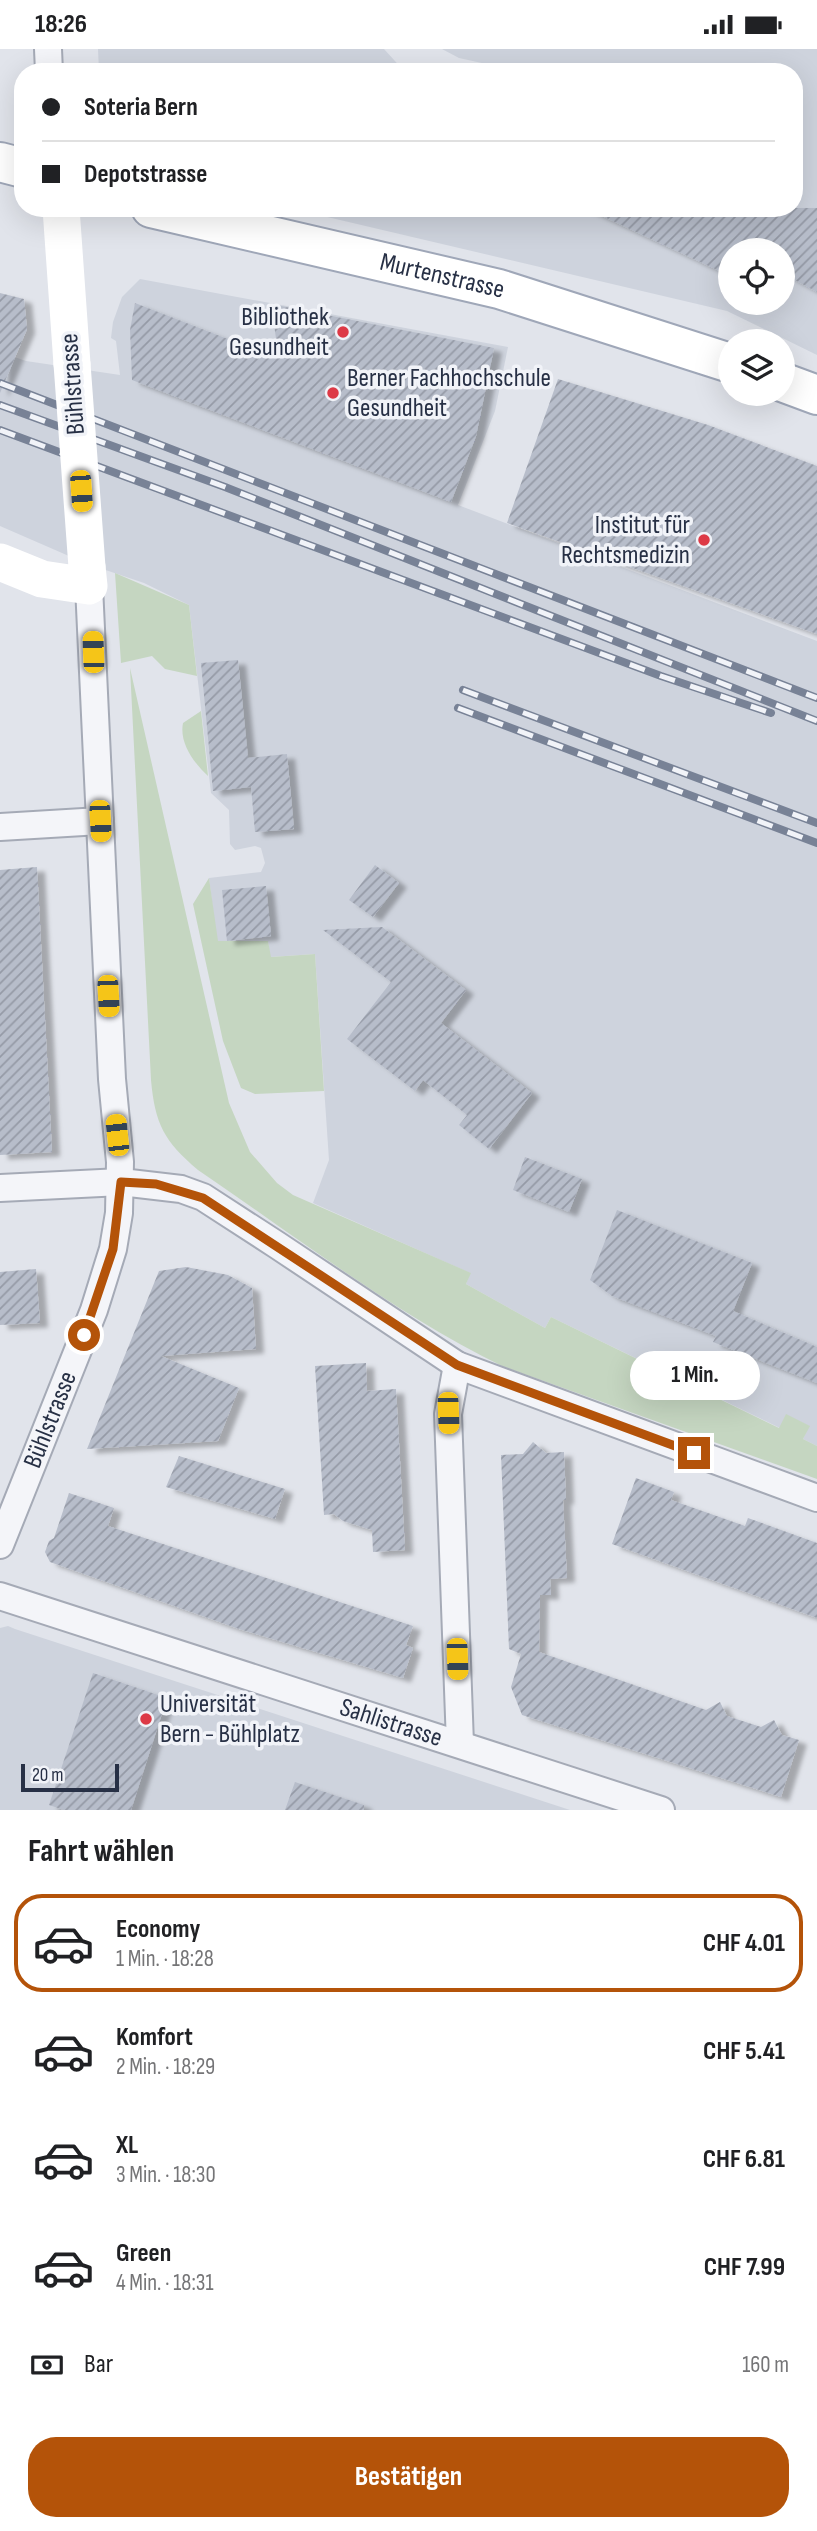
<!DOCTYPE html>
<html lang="de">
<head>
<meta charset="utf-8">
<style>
	:root { --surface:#fff; --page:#f2f2f2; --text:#202124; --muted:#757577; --line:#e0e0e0; --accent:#b45309 }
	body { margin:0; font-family:"Sofia Sans Condensed",sans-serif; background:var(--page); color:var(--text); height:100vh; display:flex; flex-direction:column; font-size:26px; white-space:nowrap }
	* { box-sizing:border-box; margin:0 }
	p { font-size:23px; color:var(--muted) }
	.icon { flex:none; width:38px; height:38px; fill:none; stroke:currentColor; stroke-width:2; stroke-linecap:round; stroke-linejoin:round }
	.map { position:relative; height:1761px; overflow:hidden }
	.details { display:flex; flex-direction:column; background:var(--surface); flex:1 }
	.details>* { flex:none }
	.hud { position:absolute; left:14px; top:14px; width:789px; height:154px; border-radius:28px; box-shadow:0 7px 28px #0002; display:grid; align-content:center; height:154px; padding:0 28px; background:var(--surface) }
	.controls { position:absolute; left:718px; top:189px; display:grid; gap:14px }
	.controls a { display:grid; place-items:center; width:77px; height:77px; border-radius:50%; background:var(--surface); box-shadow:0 7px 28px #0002; font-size:35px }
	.scale { position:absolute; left:21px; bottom:18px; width:98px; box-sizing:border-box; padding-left:7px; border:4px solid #273045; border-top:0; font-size:19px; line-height:24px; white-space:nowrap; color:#273045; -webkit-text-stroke:5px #f1f3f8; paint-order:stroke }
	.end { position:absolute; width:32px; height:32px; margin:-16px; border:9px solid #b45309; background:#fff; box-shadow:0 0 0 4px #fff }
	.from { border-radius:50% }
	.bubble { position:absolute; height:49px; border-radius:24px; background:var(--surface); box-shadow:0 7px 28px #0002; font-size:23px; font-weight:700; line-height:49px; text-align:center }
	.car { position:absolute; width:21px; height:42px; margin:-21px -10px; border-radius:9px; box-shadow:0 0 5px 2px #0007; background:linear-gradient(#f5c518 24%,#345 0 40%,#f5c518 0 76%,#345 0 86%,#f5c518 0) }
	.hud b { display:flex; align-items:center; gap:24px; height:66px; font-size:26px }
	.hud b+b { border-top:2px solid var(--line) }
	.hud i { width:18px; height:18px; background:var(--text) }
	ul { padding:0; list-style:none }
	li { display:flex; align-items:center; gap:21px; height:98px; margin:0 14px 10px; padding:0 14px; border:4px solid transparent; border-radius:28px }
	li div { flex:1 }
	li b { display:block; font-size:26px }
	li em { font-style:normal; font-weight:700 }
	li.active { border-color:var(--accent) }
	li>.icon { width:63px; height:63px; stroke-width:1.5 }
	h2 { padding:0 28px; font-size:32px; line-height:84px }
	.pay { display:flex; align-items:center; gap:18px; height:77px; padding:0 28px; font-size:26px }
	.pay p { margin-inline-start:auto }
	.cta { display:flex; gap:14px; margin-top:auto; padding:14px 28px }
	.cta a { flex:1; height:80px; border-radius:28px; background:var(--accent); color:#fff; font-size:28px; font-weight:700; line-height:80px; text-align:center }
	.status { display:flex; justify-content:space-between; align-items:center; height:49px; padding:0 35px; background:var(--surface); direction:ltr }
	.status svg { height:19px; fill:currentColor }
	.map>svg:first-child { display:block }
	.built { fill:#ced3dd; fill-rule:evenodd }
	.green { fill:#c5d6c1 }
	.building { fill:url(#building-hatch); filter:url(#shadow) }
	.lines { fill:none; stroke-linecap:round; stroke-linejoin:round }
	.minor-casing { stroke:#a5aab6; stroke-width:30 }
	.primary-casing { stroke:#9fa7b8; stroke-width:42 }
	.minor { stroke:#f4f5f9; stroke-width:26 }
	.secondary { stroke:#fff; stroke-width:37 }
	.primary { stroke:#fff; stroke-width:38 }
	.rail-casing { stroke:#788296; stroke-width:8 }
	.rail { stroke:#f1f3f8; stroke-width:5; stroke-dasharray:16; stroke-linecap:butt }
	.secondary-bridge { stroke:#fff; stroke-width:37 }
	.route { stroke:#b45309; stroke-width:9 }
	.poi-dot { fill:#dd3946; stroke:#f1f3f8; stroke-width:2.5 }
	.labels { text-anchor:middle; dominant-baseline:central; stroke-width:7; stroke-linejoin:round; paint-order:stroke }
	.street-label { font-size:26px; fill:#273045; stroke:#f1f3f8 }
	.poi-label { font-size:26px; fill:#273045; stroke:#f1f3f8; text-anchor:end }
</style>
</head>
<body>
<div class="status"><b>18:26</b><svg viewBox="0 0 49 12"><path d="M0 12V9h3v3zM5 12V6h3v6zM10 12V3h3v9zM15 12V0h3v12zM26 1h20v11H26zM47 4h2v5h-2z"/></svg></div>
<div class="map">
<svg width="817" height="1761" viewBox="0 0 817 1761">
	<defs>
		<pattern id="building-hatch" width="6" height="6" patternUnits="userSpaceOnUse" patternTransform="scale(1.75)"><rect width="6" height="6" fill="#b7bdca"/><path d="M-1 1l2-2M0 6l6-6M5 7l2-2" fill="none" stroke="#959aa6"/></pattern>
		<filter id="shadow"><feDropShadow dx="8" dy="4.5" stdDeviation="2" flood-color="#0004"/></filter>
	</defs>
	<rect width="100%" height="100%" fill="#e1e4eb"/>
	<path class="built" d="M 98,0 L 384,0 L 405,23 L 99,23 Z
		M 442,0 L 817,0 L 817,306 L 727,262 L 289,159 L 794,159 L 794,23 L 523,23 L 459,9 ZM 730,201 L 782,201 L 782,254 L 730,254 Z
		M 140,230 L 508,298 L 495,362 L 458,456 L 817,592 L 817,1397 L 803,1390 L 809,1377 L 786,1366 L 780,1379 L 551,1268 L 545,1279 L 466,1235 L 470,1224 L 313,1154 L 329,1111 L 315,905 L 270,908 L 268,892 L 217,893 L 209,829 L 261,823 L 265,814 L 261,799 L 255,797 L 235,801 L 230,795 L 229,761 L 211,744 L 189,556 L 144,534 L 85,514 L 0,477 L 0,303 L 26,312 L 120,326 L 116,292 L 111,289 L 113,273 L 122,248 Z
		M 8,1577 L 15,1580 L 570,1761 L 0,1761 L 0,1579 Z"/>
	<path class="green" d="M 115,524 L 189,556 L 197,627 L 165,620 L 152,607 L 121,614 Z
		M 130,619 L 229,1054 L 250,1103 L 277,1134 L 293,1146 L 471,1224 L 466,1235 L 545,1279 L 551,1268 L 779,1379 L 786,1365 L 810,1377 L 803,1390 L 817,1397 L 817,1430 L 502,1317 C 394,1264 297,1188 198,1121 C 164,1092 155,1075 151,1031 Z
		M 201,662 L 208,727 C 194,714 179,694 183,674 Z
		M 209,829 L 218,892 L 268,892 L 271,908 L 315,905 L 324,1042 L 255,1045 L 241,1039 L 223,992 L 193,855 Z"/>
	<path class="building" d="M 585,159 L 817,159 L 817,243 L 782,224 L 782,201 L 730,201 L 730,227 Z
		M 0,244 L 24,250 L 27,280 L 0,344 Z
		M 135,254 L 279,310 L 271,255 L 494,299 L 476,387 L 451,453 L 132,331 L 130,281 Z
		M 558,330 L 708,376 L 817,417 L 817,585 L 507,474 Z
		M 238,611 L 248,709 L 287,705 L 294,780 L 255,783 L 251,738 L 213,742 L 201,614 Z
		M 375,816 L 399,834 L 373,868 L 349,851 Z
		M 37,818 L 52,1103 L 0,1106 L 0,821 Z
		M 266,837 L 271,887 L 227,892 L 222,841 Z
		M 382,878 L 466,941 L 441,974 L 532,1044 L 489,1100 L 459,1076 L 467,1066 L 423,1031 L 415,1042 L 347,990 L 391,933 L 323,881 Z
		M 525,1108 L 582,1130 L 569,1163 L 513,1141 Z
		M 617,1161 L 752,1214 L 733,1262 L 817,1298 L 817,1334 L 713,1293 L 716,1287 L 612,1247 L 590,1231 Z
		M 186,1218 L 228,1226 L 252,1239 L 256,1300 L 161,1307 L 239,1339 L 218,1392 L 87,1400 L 159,1222 Z
		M 36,1220 L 40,1274 L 0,1276 L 0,1223 Z
		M 366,1314 L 367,1342 L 396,1340 L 405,1501 L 373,1503 L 372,1481 L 343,1472 L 334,1465 L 324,1466 L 315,1317 Z
		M 533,1393 L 546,1404 L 564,1403 L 566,1451 L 563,1451 L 567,1529 L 550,1530 L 551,1546 L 540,1546 L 539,1603 L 706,1661 L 720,1653 L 727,1667 L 761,1678 L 774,1671 L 782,1686 L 799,1691 L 781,1748 L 522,1666 L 511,1638 L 521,1605 L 509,1600 L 501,1406 L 523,1405 Z
		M 179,1407 L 285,1440 L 275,1470 L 166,1438 Z
		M 636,1429 L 674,1443 L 671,1451 L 745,1477 L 748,1469 L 817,1494 L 817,1569 L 612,1495 Z
		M 69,1444 L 114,1459 L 108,1477 L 413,1577 L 406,1596 L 413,1599 L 403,1629 L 239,1580 L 50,1513 L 45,1503 L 49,1492 L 54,1489 Z
		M 93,1624 L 167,1649 L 131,1761 L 64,1761 L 49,1756 Z
		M 295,1733 L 364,1756 L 364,1761 L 285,1761 Z"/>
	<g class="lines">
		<g class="minor-casing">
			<g id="minor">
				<path d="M 48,0 L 49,23"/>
				<path d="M 0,778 L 100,772"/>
				<path d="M 0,1139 L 121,1133 L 181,1140 L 203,1148 L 277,1196 L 457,1316 L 817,1449"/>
				<path d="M 457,1316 L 448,1365 L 460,1695"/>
				<path id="s1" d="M 0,1496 L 94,1261 L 113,1200 L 119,1164 L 120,1113 L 112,1030 L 89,537"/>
				<path id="s2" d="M 0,1547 L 661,1761"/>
			</g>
		</g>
		<g class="primary-casing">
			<g id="primary">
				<path d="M 0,113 L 23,119"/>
				<path id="s3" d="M 151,159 L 499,240 L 730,314"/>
				<path d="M 782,333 L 817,346"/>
			</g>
		</g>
		<use href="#minor" class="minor"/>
		<path class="secondary" d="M 61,159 L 72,315
			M 0,513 L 42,530 L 89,537 L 87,518"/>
		<use href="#primary" class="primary"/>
		<g class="rail-casing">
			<path id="rail" d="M 0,334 L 817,649
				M 0,356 L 225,438 L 817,672
				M 0,381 L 661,627 L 771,664
				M 463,641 L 817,774
				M 458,659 L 817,794"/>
		</g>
		<use href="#rail" class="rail"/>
		<path class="secondary-bridge" d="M 72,315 L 87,518"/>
	</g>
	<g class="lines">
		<path class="route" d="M 84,1286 L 113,1200 L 121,1133 L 156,1135 L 203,1149 L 457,1316 L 694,1404"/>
	</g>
	<g class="poi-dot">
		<circle cx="343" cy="283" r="7"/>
		<circle cx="333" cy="344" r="7"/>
		<circle cx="704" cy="491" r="7"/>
		<circle cx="146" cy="1670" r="7"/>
	</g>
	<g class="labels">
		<g class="street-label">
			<text stroke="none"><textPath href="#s3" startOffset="299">Murtenstrasse</textPath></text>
			<text transform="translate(73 335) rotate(-94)">Bühlstrasse</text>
			<text stroke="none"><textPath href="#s1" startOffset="135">Bühlstrasse</textPath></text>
			<text stroke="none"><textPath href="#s2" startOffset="411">Sahlistrasse</textPath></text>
		</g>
		<g class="poi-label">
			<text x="329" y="268">Bibliothek<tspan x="329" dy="30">Gesundheit</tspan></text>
			<text x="347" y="329" text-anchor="start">Berner Fachhochschule<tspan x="347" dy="30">Gesundheit</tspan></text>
			<text x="690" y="476">Institut für<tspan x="690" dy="30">Rechtsmedizin</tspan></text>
			<text x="160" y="1655" text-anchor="start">Universität<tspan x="160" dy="30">Bern - Bühlplatz</tspan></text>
		</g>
	</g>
</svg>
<div class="controls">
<a><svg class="icon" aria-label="locate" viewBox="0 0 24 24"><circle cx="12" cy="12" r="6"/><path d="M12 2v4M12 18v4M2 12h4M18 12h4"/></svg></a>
<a><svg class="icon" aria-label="layers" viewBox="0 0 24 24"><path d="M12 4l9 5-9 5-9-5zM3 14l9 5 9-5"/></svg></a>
</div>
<div class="scale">20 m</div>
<i class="end from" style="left:84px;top:1286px"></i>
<i class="end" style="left:694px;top:1404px"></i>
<div class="bubble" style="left:630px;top:1302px;width:130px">1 Min.</div>
<i class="car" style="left:81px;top:442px;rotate:176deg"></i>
<i class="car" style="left:93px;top:603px;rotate:358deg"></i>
<i class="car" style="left:100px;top:772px;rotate:177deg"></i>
<i class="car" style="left:108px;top:947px;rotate:177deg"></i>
<i class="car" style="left:117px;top:1086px;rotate:354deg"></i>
<i class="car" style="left:448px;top:1364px;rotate:178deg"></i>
<i class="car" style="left:457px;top:1610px;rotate:178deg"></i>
<div class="hud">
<b><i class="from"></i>Soteria Bern</b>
<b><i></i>Depotstrasse</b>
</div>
</div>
<section class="details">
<h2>Fahrt wählen</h2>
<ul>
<li class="active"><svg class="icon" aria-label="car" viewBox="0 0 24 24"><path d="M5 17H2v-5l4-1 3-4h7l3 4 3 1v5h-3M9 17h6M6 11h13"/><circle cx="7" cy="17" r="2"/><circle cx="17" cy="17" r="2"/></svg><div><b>Economy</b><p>1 Min. · 18:28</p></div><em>CHF 4.01</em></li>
<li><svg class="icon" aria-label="car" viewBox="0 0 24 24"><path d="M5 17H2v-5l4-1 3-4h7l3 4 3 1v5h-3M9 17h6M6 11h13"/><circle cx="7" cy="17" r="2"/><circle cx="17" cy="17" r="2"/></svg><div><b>Komfort</b><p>2 Min. · 18:29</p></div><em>CHF 5.41</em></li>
<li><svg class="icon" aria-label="car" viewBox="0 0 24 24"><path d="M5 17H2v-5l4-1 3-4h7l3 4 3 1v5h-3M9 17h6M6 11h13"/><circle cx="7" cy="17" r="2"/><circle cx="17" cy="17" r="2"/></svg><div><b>XL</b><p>3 Min. · 18:30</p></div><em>CHF 6.81</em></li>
<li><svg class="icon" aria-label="car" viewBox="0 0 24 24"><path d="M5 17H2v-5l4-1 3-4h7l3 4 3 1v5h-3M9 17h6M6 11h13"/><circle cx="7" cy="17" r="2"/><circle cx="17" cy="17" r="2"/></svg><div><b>Green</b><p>4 Min. · 18:31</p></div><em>CHF 7.99</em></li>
</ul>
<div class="pay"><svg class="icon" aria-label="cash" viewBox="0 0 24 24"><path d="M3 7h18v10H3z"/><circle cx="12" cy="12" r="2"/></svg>Bar<p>160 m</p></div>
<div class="cta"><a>Bestätigen</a></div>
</section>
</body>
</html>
